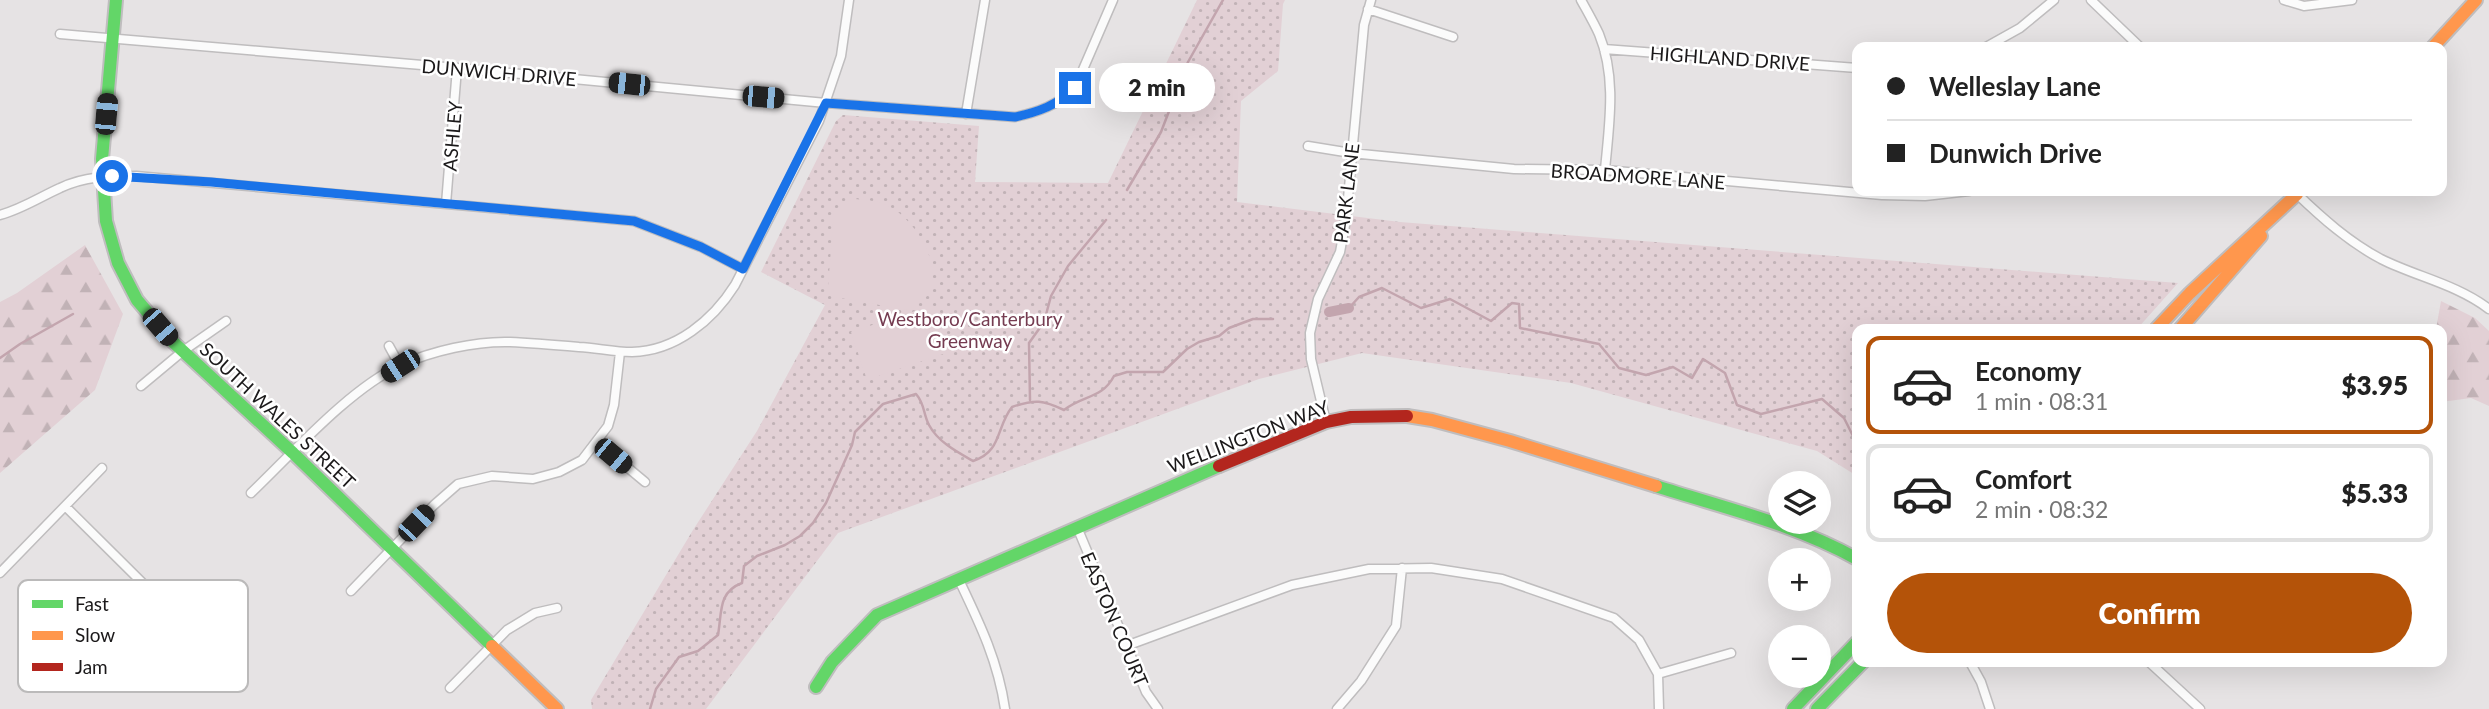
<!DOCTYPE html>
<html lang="en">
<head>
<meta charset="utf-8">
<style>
	:root { --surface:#fff; --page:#f2f2f2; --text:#222; --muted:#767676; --line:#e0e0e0; --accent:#b45309 }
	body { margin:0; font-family:Lato,sans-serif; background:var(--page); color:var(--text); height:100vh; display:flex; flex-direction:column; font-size:26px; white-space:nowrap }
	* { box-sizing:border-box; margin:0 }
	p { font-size:23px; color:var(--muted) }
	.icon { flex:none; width:38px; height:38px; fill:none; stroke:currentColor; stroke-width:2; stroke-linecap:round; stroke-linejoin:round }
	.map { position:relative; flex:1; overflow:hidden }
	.drawer { position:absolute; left:1852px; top:324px; width:595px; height:343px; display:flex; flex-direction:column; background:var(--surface); border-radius:14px; box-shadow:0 7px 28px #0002 }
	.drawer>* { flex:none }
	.top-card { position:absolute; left:1852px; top:42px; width:595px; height:154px; border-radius:14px; box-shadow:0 7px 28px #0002; display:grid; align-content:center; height:154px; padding:0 35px; background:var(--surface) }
	.fabs { position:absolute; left:1768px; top:471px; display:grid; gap:14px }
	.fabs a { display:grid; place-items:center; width:63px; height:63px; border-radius:50%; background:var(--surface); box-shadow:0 7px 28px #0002; font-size:35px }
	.end { position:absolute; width:32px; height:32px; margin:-16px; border:9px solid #1a73e8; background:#fff; box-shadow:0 0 0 4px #fff }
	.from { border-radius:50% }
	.bubble { position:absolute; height:49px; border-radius:24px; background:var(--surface); box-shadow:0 7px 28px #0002; font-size:23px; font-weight:800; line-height:49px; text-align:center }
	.car { position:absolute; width:21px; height:42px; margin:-21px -10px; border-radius:9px; box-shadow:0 0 5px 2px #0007; background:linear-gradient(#222 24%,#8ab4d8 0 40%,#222 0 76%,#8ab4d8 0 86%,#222 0) }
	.top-card b { display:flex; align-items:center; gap:24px; height:66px; font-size:26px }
	.top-card b+b { border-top:2px solid var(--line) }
	.top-card i { width:18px; height:18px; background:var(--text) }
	ul { padding:12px 0 0; list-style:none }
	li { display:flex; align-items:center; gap:21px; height:98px; margin:0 14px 10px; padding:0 21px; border:4px solid var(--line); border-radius:14px }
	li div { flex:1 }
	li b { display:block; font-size:26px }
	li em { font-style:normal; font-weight:800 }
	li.on { border-color:var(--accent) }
	li>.icon { width:63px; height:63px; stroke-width:1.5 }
	.cta { display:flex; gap:14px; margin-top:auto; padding:14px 35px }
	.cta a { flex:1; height:80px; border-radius:42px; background:var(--accent); color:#fff; font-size:28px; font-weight:800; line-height:80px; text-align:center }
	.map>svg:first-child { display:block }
	.forest { fill:url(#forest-firs) }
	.park { fill:url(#park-dots) }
	.pitch { fill:#e2d0d5 }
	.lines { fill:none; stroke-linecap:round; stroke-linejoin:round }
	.stream { stroke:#c3a5ae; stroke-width:2.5 }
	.canal { stroke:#c3a5ae; stroke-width:10 }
	.street-casing { stroke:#bfbdbe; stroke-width:11 }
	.fast-casing { stroke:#bfbdbe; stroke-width:16 }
	.slow-casing { stroke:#bfbdbe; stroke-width:16 }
	.jam-casing { stroke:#bfbdbe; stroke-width:16 }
	.street { stroke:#fbfbfb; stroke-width:8 }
	.fast { stroke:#63d668; stroke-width:12 }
	.slow { stroke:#ff974d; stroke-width:12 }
	.jam { stroke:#b3261e; stroke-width:12 }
	.route { stroke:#1a73e8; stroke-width:9 }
	.labels { text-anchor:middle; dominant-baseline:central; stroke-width:5; stroke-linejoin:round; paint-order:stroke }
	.street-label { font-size:19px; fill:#1b191a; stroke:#fff }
	.park-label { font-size:19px; fill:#753c51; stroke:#fff }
	.key { fill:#fff; stroke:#bbbaba; stroke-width:2 }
	.key-label { font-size:19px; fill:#1b191a }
</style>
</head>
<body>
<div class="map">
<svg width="2489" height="709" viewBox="0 0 2489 709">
	<defs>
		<pattern id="forest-firs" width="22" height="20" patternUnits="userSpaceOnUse" patternTransform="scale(1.75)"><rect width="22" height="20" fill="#e2d0d5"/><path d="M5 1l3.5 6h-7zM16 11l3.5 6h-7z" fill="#c1b2b6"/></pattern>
		<pattern id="park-dots" width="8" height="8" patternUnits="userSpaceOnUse" patternTransform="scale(1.75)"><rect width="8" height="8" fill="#e2d0d5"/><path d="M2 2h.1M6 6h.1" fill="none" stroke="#c1b2b6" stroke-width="1.8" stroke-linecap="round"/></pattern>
	</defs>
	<rect width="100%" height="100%" fill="#e6e3e4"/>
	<path class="forest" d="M 85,245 L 123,314 L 95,390 L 0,473 L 0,302 L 17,293 Z
		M 2441,301 L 2475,318 L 2489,331 L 2489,406 L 2471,398 L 2441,402 L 2441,329 L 2436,329 Z"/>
	<path class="park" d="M 1197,0 L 1285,0 L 1283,4 L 1278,71 L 1241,101 L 1237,202 L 1400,222 L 2178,283 L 2137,329 L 1857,329 L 1857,476 L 1817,451 L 1571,383 L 1362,353 L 1259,379 L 838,533 L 706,709 L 592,709 L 591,700 L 693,530 L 757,431 L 825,305 L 761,272 L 836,121 L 843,115 L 979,126 L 975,182 L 1108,183 Z"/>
	<path class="pitch" d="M 855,199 C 868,200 881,201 892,208 C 916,223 939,259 931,288 C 928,299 916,305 907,310 L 835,297 L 828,287 L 834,211 L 842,204 Z
		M 933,305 L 949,352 L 867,380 L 851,332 Z"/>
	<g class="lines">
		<path class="stream" d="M 1127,190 L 1161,132 L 1188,62 L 1223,0
			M 1349,308 L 1359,297 L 1382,288 L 1421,308 L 1450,299 L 1491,321 L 1512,303 L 1519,304 L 1520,328 L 1599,344 L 1619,368 L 1646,375 L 1673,367 L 1692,378 L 1703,359 L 1725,373 L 1737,405 L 1761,414 L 1822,399 L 1844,418 L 1857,444
			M 0,358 L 20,344 L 73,314
			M 1030,400 L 1029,343 L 1044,322 L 1051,296 L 1068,266 L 1106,220
			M 650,709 L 656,689 L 679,657 L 698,651 L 718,635 C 722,612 718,592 742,583 L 744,566 L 757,556 L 785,545 L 800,536 L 813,523 L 826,503 L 852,445 L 855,432 L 883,404 L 916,394 C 925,404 923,414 929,425 C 938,442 957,452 973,461 C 1002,452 996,427 1012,407 C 1035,399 1043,400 1064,410 C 1083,395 1102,399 1114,376 L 1127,372 L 1163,372 L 1187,349 L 1199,342 L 1219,336 L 1229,328 L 1253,319 L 1273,319"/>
		<path class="canal" d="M 1329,312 L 1349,308"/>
		<g class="street-casing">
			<path id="street" d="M 1581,0 C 1587,11 1594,23 1599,34 C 1617,78 1609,125 1605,170
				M 2091,0 L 2140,47
				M 2284,0 L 2304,6 L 2352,0
				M 1368,9 L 1453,37
				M 60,34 L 457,68 L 826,103 L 1015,117 C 1038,112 1058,105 1075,88 L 1113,0
				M 1986,47 L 2020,28 L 2054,0
				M 1604,49 L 1857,68
				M 966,114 L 985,0
				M 1308,146 L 1351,153 L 1514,169 L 1605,170 L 1882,195 L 1925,196 L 1969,191
				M 2296,193 C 2322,218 2349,242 2381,259 C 2417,277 2456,284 2489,309
				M 446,204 L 457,68
				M 0,215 C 22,209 40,197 60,188 C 85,176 109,176 136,176 L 634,221 L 701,247 L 743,269
				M 389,346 L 400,366
				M 141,386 L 183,351 L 226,321
				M 1326,422 L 1311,359 L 1310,333 L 1318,299 L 1340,252 L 1346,220 L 1364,25 L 1371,0
				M 597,442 L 645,482
				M 251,493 C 292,454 349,389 401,365 C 432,351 475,341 510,342 C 533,343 556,345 579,347 C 597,348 614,352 632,352 C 676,351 713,320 735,285 L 819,121 L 841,56 L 849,0
				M 65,506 L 194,634
				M 1077,527 L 1146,692 L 1158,709
				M 0,573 L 102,468
				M 959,580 C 980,624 998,661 1005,709
				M 351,591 L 434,505 L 458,484 L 492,476 L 533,479 L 559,472 L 582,460 L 608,426 L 614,405 L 620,352
				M 1126,646 L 1292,585 L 1369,569 L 1431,568 L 1502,579 L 1614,618 L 1639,640 L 1658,674 L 1659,709
				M 1970,662 L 1981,682 L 1990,709
				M 2149,662 L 2200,709
				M 1658,674 L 1731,653
				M 450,688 L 507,630 L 535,613 L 557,608
				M 1337,709 L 1361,681 L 1396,626 L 1402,568"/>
		</g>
		<g class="fast-casing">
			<path id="fast" d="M 116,0 L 102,159 L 106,221 L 118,263 L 137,300 L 172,341 L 293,453 L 492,646
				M 1656,486 C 1724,508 1795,524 1857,559
				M 816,687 L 832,662 L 877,615 L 1219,466
				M 1793,709 L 1857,642
				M 1817,709 L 1863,662"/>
		</g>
		<g class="slow-casing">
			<path id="slow" d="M 2433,47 L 2476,0
				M 2156,329 L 2190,293 L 2297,194
				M 2180,329 L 2261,236
				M 1407,416 L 1432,420 L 1510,441 L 1656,486
				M 492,646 L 557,709"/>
		</g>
		<g class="jam-casing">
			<path id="jam" d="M 1219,466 L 1326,422 L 1351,417 L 1407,416"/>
		</g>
		<use href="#street" class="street"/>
		<use href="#fast" class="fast"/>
		<use href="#slow" class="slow"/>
		<use href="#jam" class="jam"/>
	</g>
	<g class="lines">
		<path class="route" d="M 112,176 L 211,182 L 634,221 L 701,247 L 743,269 L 826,103 L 1015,117 C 1038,112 1058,105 1075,88"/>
	</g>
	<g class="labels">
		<g class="street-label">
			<text transform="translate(1730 58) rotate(4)">HIGHLAND DRIVE</text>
			<text transform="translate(499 72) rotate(5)">DUNWICH DRIVE</text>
			<text transform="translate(452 136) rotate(-85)">ASHLEY</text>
			<text transform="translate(1638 176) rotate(4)">BROADMORE LANE</text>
			<text transform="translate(1346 193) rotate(-83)">PARK LANE</text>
			<text transform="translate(278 415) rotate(43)">SOUTH WALES STREET</text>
			<text transform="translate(1248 436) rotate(-21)">WELLINGTON WAY</text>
			<text transform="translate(1115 619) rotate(67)">EASTON COURT</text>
		</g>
		<g class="park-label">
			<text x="970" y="318">Westboro/Canterbury<tspan x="970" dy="22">Greenway</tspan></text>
		</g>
	</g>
	<rect x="18" y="580" width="230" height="112" rx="10" class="key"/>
	<rect x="32" y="600" width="31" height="8" fill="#63d668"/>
	<rect x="32" y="631" width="31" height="9" fill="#ff974d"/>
	<rect x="32" y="663" width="31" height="8" fill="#b3261e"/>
	<g class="key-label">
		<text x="75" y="611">Fast</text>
		<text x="75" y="642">Slow</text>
		<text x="75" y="674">Jam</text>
	</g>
</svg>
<div class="fabs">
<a><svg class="icon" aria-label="layers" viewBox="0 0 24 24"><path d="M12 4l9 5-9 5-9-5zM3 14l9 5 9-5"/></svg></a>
<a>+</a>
<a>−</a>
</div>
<i class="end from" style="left:112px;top:176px"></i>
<i class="end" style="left:1075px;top:88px"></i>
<div class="bubble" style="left:1099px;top:63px;width:116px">2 min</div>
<i class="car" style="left:629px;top:84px;rotate:276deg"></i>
<i class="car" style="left:763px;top:97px;rotate:95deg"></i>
<i class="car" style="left:106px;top:114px;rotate:5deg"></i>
<i class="car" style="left:160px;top:327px;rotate:139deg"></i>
<i class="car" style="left:400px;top:366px;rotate:237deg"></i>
<i class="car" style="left:613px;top:456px;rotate:130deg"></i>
<i class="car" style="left:416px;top:523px;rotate:44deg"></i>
<div class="top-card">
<b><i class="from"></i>Welleslay Lane</b>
<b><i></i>Dunwich Drive</b>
</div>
<section class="drawer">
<ul>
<li class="on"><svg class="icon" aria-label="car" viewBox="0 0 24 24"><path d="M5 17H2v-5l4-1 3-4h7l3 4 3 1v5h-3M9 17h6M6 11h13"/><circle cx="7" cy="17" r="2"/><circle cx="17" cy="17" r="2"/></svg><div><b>Economy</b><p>1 min · 08:31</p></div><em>$3.95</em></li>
<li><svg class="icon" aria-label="car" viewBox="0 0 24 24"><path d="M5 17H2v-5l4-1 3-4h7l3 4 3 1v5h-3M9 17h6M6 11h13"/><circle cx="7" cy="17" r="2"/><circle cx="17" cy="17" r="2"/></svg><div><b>Comfort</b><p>2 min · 08:32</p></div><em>$5.33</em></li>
</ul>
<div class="cta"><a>Confirm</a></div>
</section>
</div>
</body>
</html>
